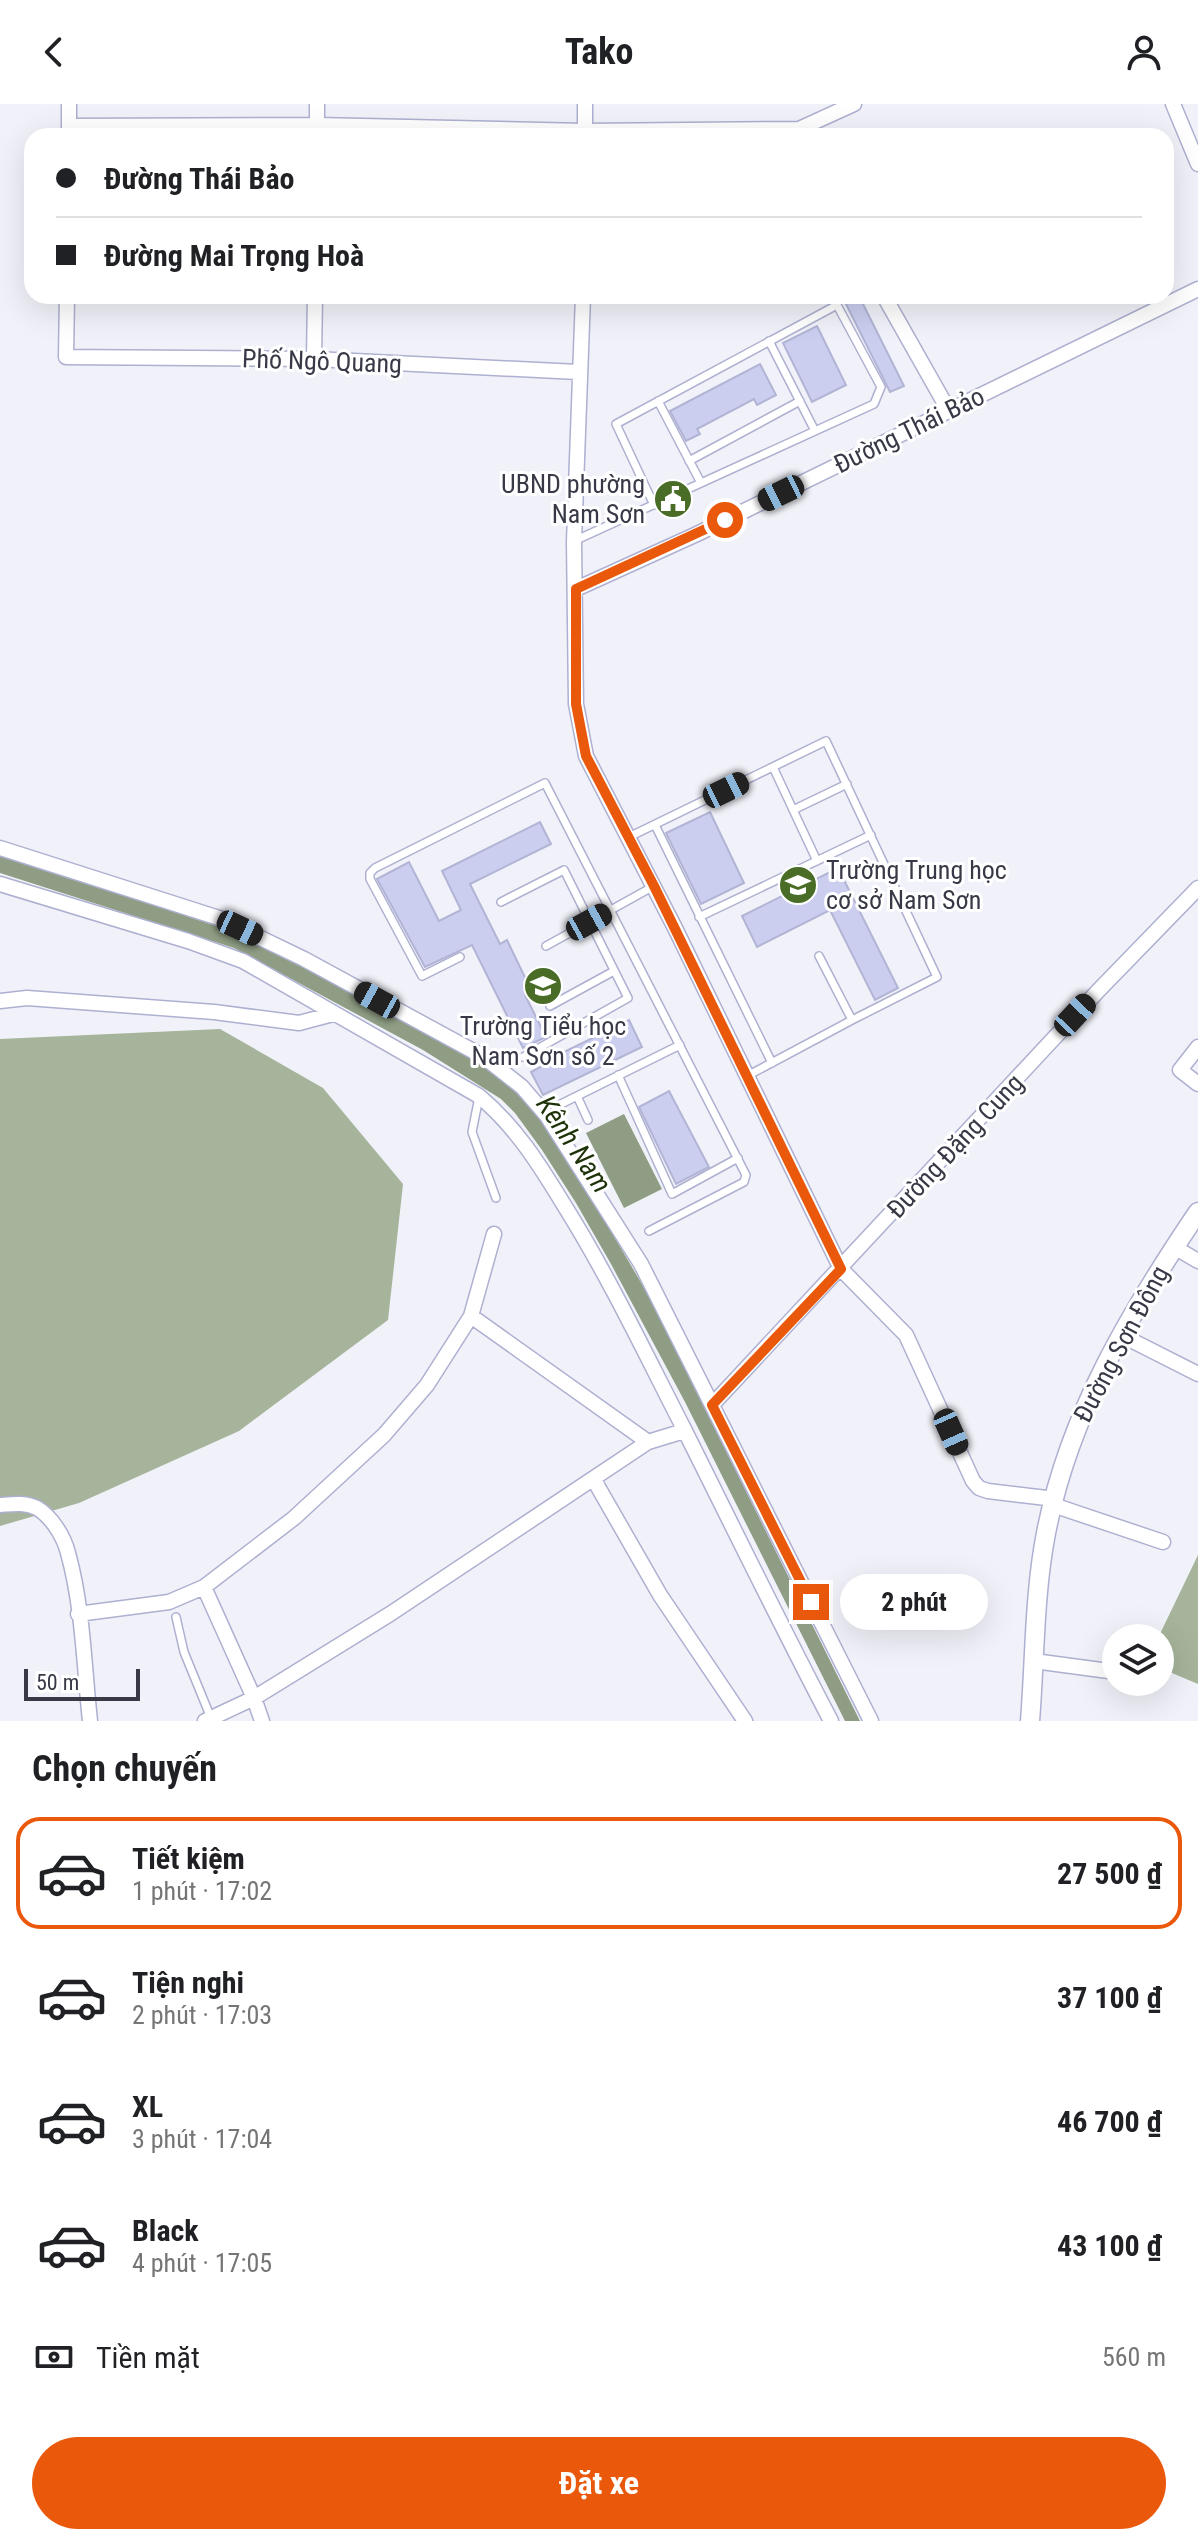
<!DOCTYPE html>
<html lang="vi">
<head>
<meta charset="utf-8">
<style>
	:root { --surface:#fff; --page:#f2f2f2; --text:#202124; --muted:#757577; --line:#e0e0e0; --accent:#ea580c }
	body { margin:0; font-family:"Roboto Condensed",sans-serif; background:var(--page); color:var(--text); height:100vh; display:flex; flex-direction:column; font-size:30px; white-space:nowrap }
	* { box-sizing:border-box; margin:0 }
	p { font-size:26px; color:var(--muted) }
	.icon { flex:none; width:44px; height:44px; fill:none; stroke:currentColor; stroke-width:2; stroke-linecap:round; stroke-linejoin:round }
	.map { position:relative; height:1617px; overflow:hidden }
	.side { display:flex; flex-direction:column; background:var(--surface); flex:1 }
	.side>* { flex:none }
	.banner { position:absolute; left:24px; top:24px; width:1150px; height:176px; border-radius:24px; box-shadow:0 8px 32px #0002; display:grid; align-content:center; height:176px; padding:0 32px; background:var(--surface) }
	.buttons { position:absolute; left:1102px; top:1520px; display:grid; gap:16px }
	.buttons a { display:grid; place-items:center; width:72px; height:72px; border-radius:50%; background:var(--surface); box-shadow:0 8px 32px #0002; font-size:40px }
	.scale { position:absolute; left:24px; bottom:20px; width:116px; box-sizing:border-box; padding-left:8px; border:4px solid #383946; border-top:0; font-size:22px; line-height:28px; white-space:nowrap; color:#383946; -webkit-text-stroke:6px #fff; paint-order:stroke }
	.end { position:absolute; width:36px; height:36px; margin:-18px; border:10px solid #ea580c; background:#fff; box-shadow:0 0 0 4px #fff }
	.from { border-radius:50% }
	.bubble { position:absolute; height:56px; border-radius:28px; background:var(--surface); box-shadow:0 8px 32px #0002; font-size:26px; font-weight:700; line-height:56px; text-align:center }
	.car { position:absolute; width:24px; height:48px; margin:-24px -12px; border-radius:10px; box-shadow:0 0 6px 2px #0007; background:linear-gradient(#222 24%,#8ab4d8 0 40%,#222 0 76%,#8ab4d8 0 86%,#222 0) }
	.banner b { display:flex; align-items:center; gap:28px; height:76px; font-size:30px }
	.banner b+b { border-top:2px solid var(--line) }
	.banner i { width:20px; height:20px; background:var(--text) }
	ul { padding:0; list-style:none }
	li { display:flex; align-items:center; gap:24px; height:112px; margin:0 16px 12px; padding:0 16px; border:4px solid transparent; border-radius:24px }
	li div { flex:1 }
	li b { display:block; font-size:30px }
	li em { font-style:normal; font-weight:700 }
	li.on { border-color:var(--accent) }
	li>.icon { width:72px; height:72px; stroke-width:1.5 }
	h2 { padding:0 32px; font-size:36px; line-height:96px }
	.pay { display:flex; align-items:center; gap:20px; height:88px; padding:0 32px; font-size:30px }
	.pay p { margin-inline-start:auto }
	.action { display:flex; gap:16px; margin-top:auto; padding:16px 32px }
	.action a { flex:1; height:92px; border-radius:48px; background:var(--accent); color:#fff; font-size:32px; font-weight:700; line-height:92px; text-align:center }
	header { display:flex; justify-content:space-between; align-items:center; height:104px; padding:0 32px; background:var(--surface); font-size:36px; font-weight:700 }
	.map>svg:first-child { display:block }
	.forest { fill:#a5b49a }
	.water { fill:#8e9d83 }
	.building { fill:#cbceef; stroke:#b1b4d4; stroke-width:2 }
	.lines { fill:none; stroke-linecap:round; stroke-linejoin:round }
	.service-casing { stroke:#adb0d0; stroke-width:10 }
	.minor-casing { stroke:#adb0d0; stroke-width:17 }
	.secondary-casing { stroke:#adb0d0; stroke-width:21 }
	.service { stroke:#fff; stroke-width:7 }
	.minor { stroke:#fff; stroke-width:14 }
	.secondary { stroke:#fff; stroke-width:18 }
	.route { stroke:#ea580c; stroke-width:10 }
	.labels { text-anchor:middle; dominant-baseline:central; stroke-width:6; stroke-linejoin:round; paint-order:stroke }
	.street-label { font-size:26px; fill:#383946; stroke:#fff }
	.poi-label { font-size:26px; fill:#383946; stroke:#fff; text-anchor:end }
	.water-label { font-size:28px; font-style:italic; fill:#1d3208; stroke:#fff }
</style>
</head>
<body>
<header><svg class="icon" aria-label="back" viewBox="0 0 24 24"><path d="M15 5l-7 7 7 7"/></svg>Tako<svg class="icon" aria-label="person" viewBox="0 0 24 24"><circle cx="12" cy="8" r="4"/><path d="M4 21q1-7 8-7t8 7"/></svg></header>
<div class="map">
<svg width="1198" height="1617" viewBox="0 0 1198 1617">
	<rect width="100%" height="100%" fill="#f1f2f9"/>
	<path class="forest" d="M 220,925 L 323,984 L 403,1080 L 388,1216 L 239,1327 L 79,1399 L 0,1422 L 0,935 Z
		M 1198,1451 L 1198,1580 L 1160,1564 L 1160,1534 L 1158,1534 Z"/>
	<path class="water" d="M 0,751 L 238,829 L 289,853 L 482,960 L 512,984 L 539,1012 L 591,1093 L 650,1194 L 860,1617 L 845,1617 L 685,1298 L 611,1160 L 576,1099 L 542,1046 L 515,1009 L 501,995 L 423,946 L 234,844 L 0,769 Z
		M 624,1010 L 662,1085 L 624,1104 L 586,1029 Z"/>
	<path class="building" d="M 859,192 L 904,282 L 890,288 L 845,198 Z
		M 817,222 L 846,281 L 812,298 L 783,239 Z
		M 760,260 L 776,291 L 757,301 L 754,295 L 697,325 L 700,330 L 686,337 L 670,307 Z
		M 710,708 L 744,779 L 701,800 L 666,729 Z
		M 540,718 L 551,740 L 470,780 L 500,840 L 507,836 L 532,888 L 525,891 L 546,933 L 523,944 L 472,841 L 425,863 L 377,775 L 409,758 L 439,817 L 461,806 L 442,767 Z
		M 838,764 L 898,884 L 875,896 L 830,806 L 757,843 L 742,812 Z
		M 629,916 L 642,943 L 543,991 L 531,968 L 544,961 L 540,951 L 552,944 L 556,952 Z
		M 669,987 L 709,1063 L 676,1080 L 639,1003 Z"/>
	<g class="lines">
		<g class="service-casing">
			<path id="service" d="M 769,237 L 815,327
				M 658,297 L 701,379
				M 689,357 L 800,297
				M 574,437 C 674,392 774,346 874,300 L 881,283 L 837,201 L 616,320 L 654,401
				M 773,663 L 817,757
				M 793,706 L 847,680
				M 655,721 L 772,959
				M 629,733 L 826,637 L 937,873 L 852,916
				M 501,798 L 564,766 L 628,894 L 523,953
				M 699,813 L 871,731
				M 546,842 L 654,782
				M 460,853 L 422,872 L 370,775 L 370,769 L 375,764 L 545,679 L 746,1071 L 744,1078 L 649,1127
				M 550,902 L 614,867
				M 618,971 L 672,1090 L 738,1054
				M 747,972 L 852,916 L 819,852
				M 577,992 L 588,1016
				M 479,993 L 472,1028 L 496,1094
				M 559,1001 L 680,941
				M 176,1513 L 184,1548 L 211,1614"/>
		</g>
		<g class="minor-casing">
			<path id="minor" d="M 1173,0 L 1198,60
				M 69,22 L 317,21 L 585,27 L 799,25 L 854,0
				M 69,32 L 69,0
				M 317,32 L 317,0
				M 585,32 L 585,0
				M 67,192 L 66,253 L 314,255 L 578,268
				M 583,192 L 574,437 L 576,600 L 586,652 L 675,824 L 841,1165 L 906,1231 L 973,1377 L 979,1384 L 988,1387 L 1055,1395
				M 884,192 L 949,307
				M 314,255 L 315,192
				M 576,485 L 697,430 L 1198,185
				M 0,744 L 219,814 L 304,855 L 484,953 L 522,983 L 547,1012 L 641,1160 L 871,1617
				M 0,780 L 188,837 L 243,857 L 479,992 C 516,1023 539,1060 564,1101 C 609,1173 645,1249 684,1325 C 733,1423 780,1520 831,1617
				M 0,897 L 27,894 L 214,908 L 299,919 L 333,910
				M 1198,943 L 1180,966 L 1198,980
				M 1174,1143 L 1198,1157
				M 471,1212 L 648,1338
				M 1121,1231 L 1198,1270
				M 712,1301 L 1097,888 L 1198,784
				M 594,1376 L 660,1491 L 745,1617
				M 0,1401 C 13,1400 25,1398 37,1404 C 52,1413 64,1433 68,1449 C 83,1503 84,1562 90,1617
				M 1053,1401 L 1163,1438
				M 204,1483 L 254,1594 L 262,1617
				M 78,1510 L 169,1498 L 204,1483 L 294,1414 L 384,1331 L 427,1281 L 471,1212 L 494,1130
				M 1034,1557 L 1116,1568
				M 205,1617 L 254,1594 L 390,1510 L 648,1338 L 684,1327"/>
		</g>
		<g class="secondary-casing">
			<path id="secondary" d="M 1030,1617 C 1035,1555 1034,1491 1046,1429 C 1069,1310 1131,1207 1198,1108"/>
		</g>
		<use href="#service" class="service"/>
		<use href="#minor" class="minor"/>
		<use href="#secondary" class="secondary"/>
	</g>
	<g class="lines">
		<path class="route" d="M 725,416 L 576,485 L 576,600 L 586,652 L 654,782 L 841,1165 L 712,1301 L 811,1498"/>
	</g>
	<defs>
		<g id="civic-disc" transform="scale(2)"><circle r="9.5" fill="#496d26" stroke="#fff"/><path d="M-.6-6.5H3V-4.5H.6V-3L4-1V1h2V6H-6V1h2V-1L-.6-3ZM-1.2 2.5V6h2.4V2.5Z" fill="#fff"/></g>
		<g id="school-disc" transform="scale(2)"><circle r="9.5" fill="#496d26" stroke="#fff"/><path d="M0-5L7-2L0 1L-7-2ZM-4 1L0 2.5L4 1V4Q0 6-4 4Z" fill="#fff"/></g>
	</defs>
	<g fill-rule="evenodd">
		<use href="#civic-disc" x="673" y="395"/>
		<use href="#school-disc" x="798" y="781"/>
		<use href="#school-disc" x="543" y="882"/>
	</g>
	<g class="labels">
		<g class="street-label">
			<text transform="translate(322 257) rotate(2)">Phố Ngô Quang</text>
			<text transform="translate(909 326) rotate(-26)">Đường Thái Bảo</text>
			<text transform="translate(955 1042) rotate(-47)">Đường Đặng Cung</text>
			<text transform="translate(1121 1240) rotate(-62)">Đường Sơn Đông</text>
		</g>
		<g class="poi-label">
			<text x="645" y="380">UBND phường<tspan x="645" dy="30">Nam Sơn</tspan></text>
			<text x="826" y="766" text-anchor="start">Trường Trung học<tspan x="826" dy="30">cơ sở Nam Sơn</tspan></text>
			<text x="543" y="922" text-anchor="middle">Trường Tiểu học<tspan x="543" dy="30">Nam Sơn số 2</tspan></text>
		</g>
		<g class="water-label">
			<text transform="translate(574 1040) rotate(56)">Kênh Nam</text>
		</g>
	</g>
</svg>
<div class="buttons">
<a><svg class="icon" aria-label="layers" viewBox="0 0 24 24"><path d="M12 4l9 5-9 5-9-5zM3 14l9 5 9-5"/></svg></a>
</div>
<div class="scale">50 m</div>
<i class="end from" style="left:725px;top:416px"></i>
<i class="end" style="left:811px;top:1498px"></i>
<div class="bubble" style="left:840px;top:1470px;width:148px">2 phút</div>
<i class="car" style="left:781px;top:389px;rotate:244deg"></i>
<i class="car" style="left:726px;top:686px;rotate:64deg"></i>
<i class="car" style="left:589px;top:818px;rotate:61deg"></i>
<i class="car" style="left:240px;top:824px;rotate:115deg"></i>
<i class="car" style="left:377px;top:896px;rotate:299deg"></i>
<i class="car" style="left:1075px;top:911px;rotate:43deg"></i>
<i class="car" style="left:951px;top:1328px;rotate:156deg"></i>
<div class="banner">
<b><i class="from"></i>Đường Thái Bảo</b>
<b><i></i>Đường Mai Trọng Hoà</b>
</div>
</div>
<section class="side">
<h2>Chọn chuyến</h2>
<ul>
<li class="on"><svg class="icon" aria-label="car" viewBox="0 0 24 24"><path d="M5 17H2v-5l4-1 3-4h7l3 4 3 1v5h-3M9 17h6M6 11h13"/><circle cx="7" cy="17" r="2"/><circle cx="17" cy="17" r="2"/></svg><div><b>Tiết kiệm</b><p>1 phút · 17:02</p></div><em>27 500 ₫</em></li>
<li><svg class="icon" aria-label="car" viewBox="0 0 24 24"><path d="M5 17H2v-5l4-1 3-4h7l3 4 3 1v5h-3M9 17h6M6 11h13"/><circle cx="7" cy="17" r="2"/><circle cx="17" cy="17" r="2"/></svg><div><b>Tiện nghi</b><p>2 phút · 17:03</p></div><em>37 100 ₫</em></li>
<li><svg class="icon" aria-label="car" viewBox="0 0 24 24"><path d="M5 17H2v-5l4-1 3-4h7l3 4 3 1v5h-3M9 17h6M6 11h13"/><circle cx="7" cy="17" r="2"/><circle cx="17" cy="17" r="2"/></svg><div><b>XL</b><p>3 phút · 17:04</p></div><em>46 700 ₫</em></li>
<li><svg class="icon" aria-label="car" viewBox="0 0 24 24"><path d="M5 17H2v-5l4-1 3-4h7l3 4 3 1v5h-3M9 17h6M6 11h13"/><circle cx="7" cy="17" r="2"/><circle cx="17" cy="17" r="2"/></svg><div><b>Black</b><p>4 phút · 17:05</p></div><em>43 100 ₫</em></li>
</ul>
<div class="pay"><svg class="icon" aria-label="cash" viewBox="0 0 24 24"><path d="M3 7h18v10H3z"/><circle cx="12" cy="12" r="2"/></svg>Tiền mặt<p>560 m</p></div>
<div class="action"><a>Đặt xe</a></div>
</section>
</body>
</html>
